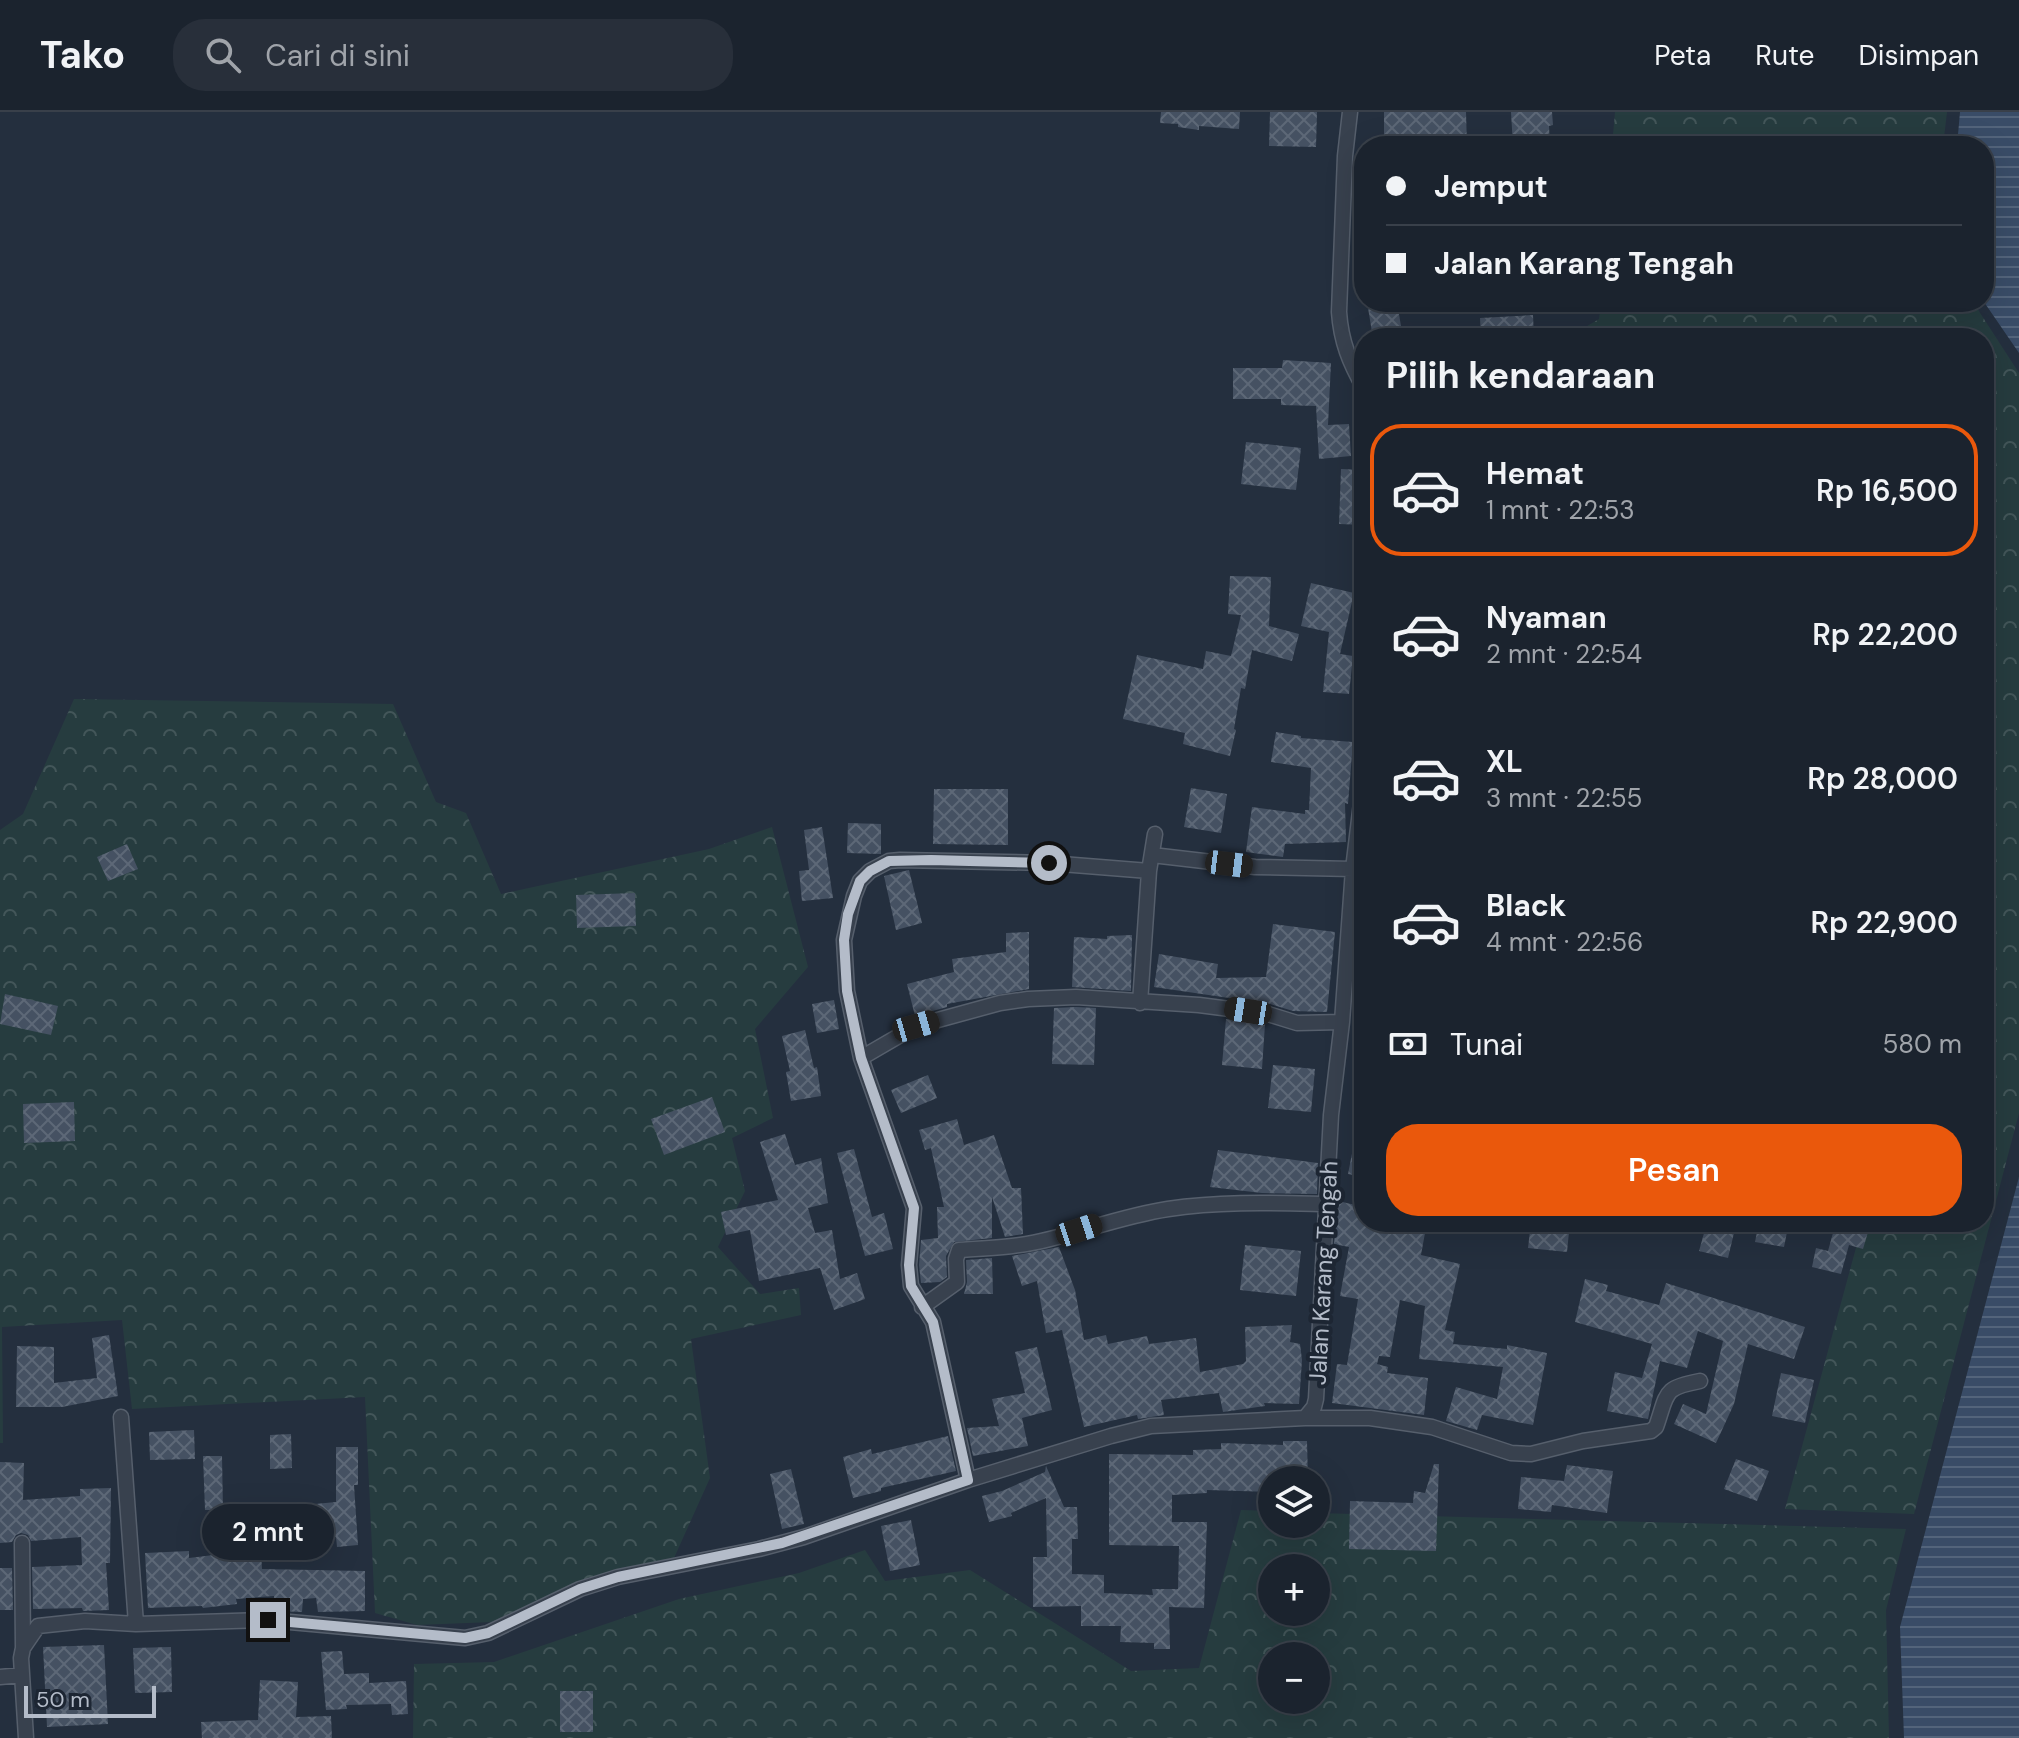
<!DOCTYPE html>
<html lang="id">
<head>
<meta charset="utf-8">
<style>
	:root { --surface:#1b232e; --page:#282f3a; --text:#f1f3f6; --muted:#a0a4aa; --line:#39404a; --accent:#ea580c }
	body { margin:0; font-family:"DM Sans",sans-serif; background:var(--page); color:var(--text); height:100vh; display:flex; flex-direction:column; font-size:30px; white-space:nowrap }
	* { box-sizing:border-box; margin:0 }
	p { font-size:26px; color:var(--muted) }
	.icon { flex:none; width:44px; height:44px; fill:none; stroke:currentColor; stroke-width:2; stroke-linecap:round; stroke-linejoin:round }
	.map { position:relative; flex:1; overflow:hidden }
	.drawer { position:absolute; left:1354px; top:216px; width:640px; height:904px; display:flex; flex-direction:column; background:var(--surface); border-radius:32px; box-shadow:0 8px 32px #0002,0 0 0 2px var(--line) }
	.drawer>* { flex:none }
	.banner { position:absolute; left:1354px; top:24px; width:640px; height:176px; border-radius:32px; box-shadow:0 8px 32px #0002,0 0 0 2px var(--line); display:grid; align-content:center; height:176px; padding:0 32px; background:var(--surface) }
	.buttons { position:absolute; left:1258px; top:1354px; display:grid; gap:16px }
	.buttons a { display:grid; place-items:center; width:72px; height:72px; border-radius:50%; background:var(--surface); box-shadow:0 8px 32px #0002,0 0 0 2px var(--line); font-size:40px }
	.scale { position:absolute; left:24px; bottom:20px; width:132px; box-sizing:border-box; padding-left:8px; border:4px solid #b4bcc9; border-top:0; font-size:22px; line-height:28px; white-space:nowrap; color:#b4bcc9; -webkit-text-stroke:6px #1d2633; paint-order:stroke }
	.end { position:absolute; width:36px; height:36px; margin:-18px; border:10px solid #b4bcc9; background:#111; box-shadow:0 0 0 4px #111 }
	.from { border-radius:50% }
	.bubble { position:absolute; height:56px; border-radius:28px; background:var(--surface); box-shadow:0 8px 32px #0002,0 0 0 2px var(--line); font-size:26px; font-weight:600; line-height:56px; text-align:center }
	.car { position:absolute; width:24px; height:48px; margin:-24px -12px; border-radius:10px; box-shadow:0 0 6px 2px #0007; background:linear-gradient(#222 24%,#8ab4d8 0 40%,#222 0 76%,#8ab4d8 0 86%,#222 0) }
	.banner b { display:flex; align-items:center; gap:28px; height:76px; font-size:30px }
	.banner b+b { border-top:2px solid var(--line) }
	.banner i { width:20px; height:20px; background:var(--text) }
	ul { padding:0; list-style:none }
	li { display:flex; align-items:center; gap:24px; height:132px; margin:0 16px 12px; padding:0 16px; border:4px solid transparent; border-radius:32px }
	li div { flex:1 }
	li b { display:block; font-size:30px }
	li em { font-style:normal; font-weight:600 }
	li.active { border-color:var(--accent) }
	li>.icon { width:72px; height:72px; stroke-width:1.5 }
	h2 { padding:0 32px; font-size:36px; line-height:96px }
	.pay { display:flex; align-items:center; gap:20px; height:88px; padding:0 32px; font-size:30px }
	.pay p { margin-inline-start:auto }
	.button { display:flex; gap:16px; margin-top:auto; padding:16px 32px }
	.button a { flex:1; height:92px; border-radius:32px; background:var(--accent); color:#fff; font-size:32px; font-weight:600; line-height:92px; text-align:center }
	header { display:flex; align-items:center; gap:48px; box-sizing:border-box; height:112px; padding:0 40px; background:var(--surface); border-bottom:2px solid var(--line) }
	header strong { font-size:38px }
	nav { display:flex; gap:44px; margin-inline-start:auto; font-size:28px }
	.search { width:560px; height:72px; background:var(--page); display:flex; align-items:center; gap:20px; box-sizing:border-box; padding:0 28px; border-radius:32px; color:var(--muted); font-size:30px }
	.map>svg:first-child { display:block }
	.forest { fill:url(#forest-crowns); fill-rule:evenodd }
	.water { fill:url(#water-rules) }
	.building { fill:url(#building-cross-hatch) }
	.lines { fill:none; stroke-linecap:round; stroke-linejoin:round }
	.minor-casing { stroke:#565f6c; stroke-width:17 }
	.minor { stroke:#38414e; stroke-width:14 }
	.route { stroke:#b4bcc9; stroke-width:10 }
	.labels { text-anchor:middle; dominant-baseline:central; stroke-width:8; stroke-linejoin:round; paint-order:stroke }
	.street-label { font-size:24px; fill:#b4bcc9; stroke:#1d2633 }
</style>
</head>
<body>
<header>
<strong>Tako</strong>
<div class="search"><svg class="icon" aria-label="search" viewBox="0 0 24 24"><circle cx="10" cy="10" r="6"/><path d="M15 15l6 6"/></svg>Cari di sini</div>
<nav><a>Peta</a><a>Rute</a><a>Disimpan</a></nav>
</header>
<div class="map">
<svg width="2019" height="1626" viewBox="0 0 2019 1626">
	<defs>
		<pattern id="forest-crowns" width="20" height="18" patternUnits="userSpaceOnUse" patternTransform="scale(2)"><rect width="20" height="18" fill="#263c3f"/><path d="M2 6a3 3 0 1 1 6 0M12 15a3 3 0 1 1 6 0" fill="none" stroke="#435659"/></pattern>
		<pattern id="water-rules" width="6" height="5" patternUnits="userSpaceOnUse" patternTransform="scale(2)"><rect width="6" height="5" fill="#394c67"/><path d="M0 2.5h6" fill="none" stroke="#53647b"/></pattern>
		<pattern id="building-cross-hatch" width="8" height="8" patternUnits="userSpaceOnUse" patternTransform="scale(2)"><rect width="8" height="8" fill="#455162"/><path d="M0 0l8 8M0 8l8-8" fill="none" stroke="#5d6877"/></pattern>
	</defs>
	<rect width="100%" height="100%" fill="#242f3e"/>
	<path class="forest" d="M 1615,0 L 1947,0 L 1943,34 L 1612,34 Z
		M 1601,190 L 1973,190 L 2019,261 L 2019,1001 L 1914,1402 L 1785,1397 L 1863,1110 L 1984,1110 L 1984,226 L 1567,226 L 1599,207 Z
		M 74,587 L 393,592 L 436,690 L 466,701 L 501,782 L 709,737 L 772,715 L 808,855 L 755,917 L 773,1006 L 732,1026 L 745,1079 L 718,1135 L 760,1182 L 799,1176 L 801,1203 L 691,1227 L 710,1366 L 674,1446 L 492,1510 L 417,1513 L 375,1501 L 365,1285 L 132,1297 L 122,1208 L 2,1215 L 3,1331 L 0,1331 L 0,718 L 23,702 Z
		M 1241,1398 L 1272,1399 L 1272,1412 L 1316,1412 L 1316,1401 L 1906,1417 L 1886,1498 L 1889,1626 L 413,1626 L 414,1552 L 494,1550 L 679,1487 L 799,1461 L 865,1438 L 885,1469 L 970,1458 L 1131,1559 L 1199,1556 ZM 1272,1456 L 1316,1456 L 1316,1500 L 1272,1500 ZM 1272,1544 L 1316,1544 L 1316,1588 L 1272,1588 Z"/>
	<path class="water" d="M 1960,0 L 2019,0 L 2019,241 L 1984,190 L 1984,34 L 1957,34 Z
		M 2019,1065 L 2019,1626 L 1904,1626 L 1900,1515 Z"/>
	<path class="building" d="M 1161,0 L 1240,0 L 1239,17 L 1199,14 L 1199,18 L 1178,15 L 1178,12 L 1160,11 Z
		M 1270,0 L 1317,0 L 1316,35 L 1269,34 Z
		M 1384,0 L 1466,0 L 1467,34 L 1438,34 L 1438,30 L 1384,30 Z
		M 1511,0 L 1552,0 L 1553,13 L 1549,14 L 1550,34 L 1513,34 Z
		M 1367,190 L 1397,190 L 1403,226 L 1373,226 Z
		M 1533,203 L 1534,226 L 1481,226 L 1480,206 Z
		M 1283,248 L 1331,251 L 1328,313 L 1349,312 L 1351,344 L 1319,347 L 1316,294 L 1281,293 L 1281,287 L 1233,287 L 1233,256 L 1282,256 Z
		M 1246,330 L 1301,336 L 1296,378 L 1241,372 Z
		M 1341,357 L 1364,358 L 1364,413 L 1339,412 Z
		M 1230,464 L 1271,465 L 1269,514 L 1299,522 L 1292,549 L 1252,538 L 1245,577 L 1241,576 L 1234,617 L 1236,618 L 1230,644 L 1183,632 L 1185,621 L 1123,607 L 1137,543 L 1203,557 L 1206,539 L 1231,544 L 1241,503 L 1228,502 Z
		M 1311,471 L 1354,481 L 1340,542 L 1353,544 L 1349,582 L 1323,580 L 1329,520 L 1301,514 Z
		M 1276,620 L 1301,624 L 1301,626 L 1353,630 L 1348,692 L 1345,691 L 1346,730 L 1285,732 L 1283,745 L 1246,740 L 1252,695 L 1305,702 L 1305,698 L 1309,698 L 1311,656 L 1271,650 Z
		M 1191,676 L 1227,682 L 1221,721 L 1184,715 Z
		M 934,677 L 1008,677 L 1008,733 L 933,732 Z
		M 848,711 L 881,712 L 881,742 L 847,741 Z
		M 822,715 L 833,786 L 802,789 L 799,759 L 809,758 L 804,718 Z
		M 127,732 L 138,757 L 108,769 L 97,745 Z
		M 909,758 L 922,811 L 896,818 L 884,764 Z
		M 635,781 L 636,814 L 577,816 L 576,783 Z
		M 1273,812 L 1335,820 L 1327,900 L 1293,899 L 1270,892 L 1154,875 L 1159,842 L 1218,852 L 1216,866 L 1266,865 Z
		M 1029,820 L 1029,877 L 947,892 L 947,895 L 915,904 L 907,872 L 954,860 L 952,847 L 1006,840 L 1006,821 Z
		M 1132,823 L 1131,879 L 1072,875 L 1074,825 L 1107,827 L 1107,824 Z
		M 5,882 L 58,894 L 51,923 L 0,912 Z
		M 834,888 L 839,917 L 817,921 L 812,892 Z
		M 1076,895 L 1096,896 L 1094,953 L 1052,952 L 1054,896 Z
		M 1226,907 L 1265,912 L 1262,957 L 1222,953 Z
		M 805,918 L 814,956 L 817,955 L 821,984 L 791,989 L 786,960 L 790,959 L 782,924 Z
		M 1273,953 L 1315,957 L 1311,1000 L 1268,996 Z
		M 928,963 L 937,986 L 901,1001 L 891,978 Z
		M 712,985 L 725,1020 L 664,1043 L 651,1007 Z
		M 74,990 L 75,1029 L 24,1031 L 23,992 Z
		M 957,1007 L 964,1033 L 994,1023 L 1012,1076 L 1021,1076 L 1023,1122 L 1005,1125 L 992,1085 L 992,1126 L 954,1130 L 946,1144 L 947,1165 L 940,1170 L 921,1171 L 919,1153 L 921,1128 L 938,1126 L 937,1095 L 944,1095 L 931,1036 L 925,1038 L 919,1018 Z
		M 1357,1016 L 1364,1017 L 1364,1065 L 1348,1062 Z
		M 785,1022 L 795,1053 L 821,1046 L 828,1091 L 808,1096 L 815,1121 L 832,1118 L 840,1167 L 857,1161 L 865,1187 L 834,1198 L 820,1156 L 759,1169 L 750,1118 L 726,1123 L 721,1100 L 778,1088 L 760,1030 Z
		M 854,1037 L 872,1105 L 884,1101 L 893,1137 L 865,1144 L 837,1041 Z
		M 1218,1038 L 1318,1051 L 1317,1082 L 1262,1081 L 1210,1075 Z
		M 1338,1089 L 1364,1095 L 1364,1110 L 1427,1110 L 1421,1143 L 1460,1152 L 1445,1218 L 1455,1220 L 1453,1232 L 1507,1237 L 1507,1233 L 1547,1241 L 1533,1313 L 1482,1303 L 1477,1318 L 1446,1309 L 1456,1275 L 1497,1287 L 1503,1255 L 1419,1247 L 1425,1194 L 1400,1188 L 1390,1245 L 1379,1244 L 1377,1252 L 1388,1255 L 1387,1261 L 1428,1266 L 1424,1303 L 1332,1291 L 1337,1252 L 1347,1253 L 1358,1187 L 1340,1184 L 1349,1135 L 1334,1132 Z
		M 1531,1110 L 1570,1110 L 1567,1140 L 1528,1136 Z
		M 1759,1110 L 1789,1110 L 1784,1135 L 1755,1130 Z
		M 1836,1110 L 1871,1110 L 1863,1137 L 1849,1133 L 1841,1162 L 1812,1155 L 1816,1136 L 1828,1139 Z
		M 1706,1114 L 1734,1121 L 1728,1146 L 1699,1139 Z
		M 1245,1133 L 1301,1139 L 1296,1184 L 1240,1178 Z
		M 1059,1135 L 1075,1178 L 1084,1228 L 1106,1223 L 1108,1232 L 1147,1224 L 1149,1232 L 1196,1226 L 1200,1260 L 1243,1252 L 1246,1249 L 1245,1215 L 1292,1213 L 1290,1230 L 1300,1232 L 1302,1248 L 1299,1292 L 1264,1291 L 1265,1294 L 1223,1300 L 1219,1281 L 1161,1288 L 1164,1303 L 1138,1307 L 1137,1303 L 1084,1315 L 1062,1218 L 1046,1221 L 1037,1169 L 1022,1174 L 1012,1144 Z
		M 992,1146 L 993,1182 L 964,1182 L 967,1170 L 966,1148 Z
		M 1585,1167 L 1608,1173 L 1606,1179 L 1659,1193 L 1666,1171 L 1805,1215 L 1794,1247 L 1748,1232 L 1734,1292 L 1716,1331 L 1674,1312 L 1683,1292 L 1706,1302 L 1723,1229 L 1698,1219 L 1687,1256 L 1660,1249 L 1648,1307 L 1607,1299 L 1615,1260 L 1642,1266 L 1652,1232 L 1575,1210 Z
		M 109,1223 L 118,1284 L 62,1295 L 16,1295 L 17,1234 L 54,1235 L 54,1271 L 97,1266 L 92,1226 Z
		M 1037,1235 L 1052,1298 L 1022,1306 L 1028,1334 L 973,1344 L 967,1316 L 999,1314 L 992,1287 L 1025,1281 L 1015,1240 Z
		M 1781,1261 L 1814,1268 L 1805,1311 L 1772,1304 Z
		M 194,1318 L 195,1347 L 150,1348 L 149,1320 Z
		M 291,1322 L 292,1356 L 270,1357 L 270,1323 Z
		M 948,1324 L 956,1359 L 881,1376 L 881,1379 L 853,1386 L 843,1345 L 871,1337 L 872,1342 Z
		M 1283,1329 L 1307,1329 L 1308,1368 L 1272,1368 L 1272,1380 L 1207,1378 L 1207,1381 L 1172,1383 L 1172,1410 L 1207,1410 L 1204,1496 L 1169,1495 L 1170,1537 L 1154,1537 L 1154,1531 L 1120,1530 L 1121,1514 L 1081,1514 L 1081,1494 L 1033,1495 L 1033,1445 L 1047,1445 L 1046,1386 L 1011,1401 L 1012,1404 L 989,1410 L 982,1384 L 1002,1379 L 1045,1360 L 1046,1354 L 1064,1395 L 1077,1395 L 1078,1427 L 1072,1427 L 1072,1462 L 1104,1463 L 1104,1481 L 1153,1483 L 1152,1477 L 1178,1477 L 1179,1434 L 1109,1433 L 1109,1342 L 1193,1343 L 1193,1338 L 1221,1337 L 1221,1331 L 1283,1333 Z
		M 336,1335 L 358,1335 L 358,1373 L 354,1373 L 358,1433 L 337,1435 L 336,1425 L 301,1428 L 301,1425 L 250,1425 L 250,1394 L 294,1394 L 336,1390 Z
		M 203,1344 L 222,1344 L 223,1398 L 205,1398 Z
		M 1736,1347 L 1769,1359 L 1757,1389 L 1724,1377 Z
		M 0,1350 L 24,1351 L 23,1388 L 80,1384 L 80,1377 L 111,1376 L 110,1451 L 106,1451 L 109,1498 L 83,1499 L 82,1496 L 33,1497 L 32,1455 L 82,1453 L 81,1425 L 31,1429 L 28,1423 L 21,1421 L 16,1423 L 12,1430 L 0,1431 Z
		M 1434,1352 L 1439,1352 L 1436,1439 L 1349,1437 L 1350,1389 L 1413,1391 L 1414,1379 L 1425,1381 Z
		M 1567,1353 L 1613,1359 L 1607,1401 L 1552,1393 L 1551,1400 L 1518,1397 L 1521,1365 L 1564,1369 Z
		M 791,1357 L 804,1412 L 782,1417 L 770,1362 Z
		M 911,1408 L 920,1453 L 890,1459 L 881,1414 Z
		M 261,1437 L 262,1457 L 365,1459 L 365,1499 L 318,1500 L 316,1486 L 303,1487 L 302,1500 L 275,1499 L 274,1484 L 236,1487 L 237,1492 L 203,1496 L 202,1494 L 148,1496 L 145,1441 L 189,1439 L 189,1446 Z
		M 0,1456 L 12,1456 L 13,1498 L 0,1498 Z
		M 104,1533 L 108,1612 L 47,1615 L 43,1535 Z
		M 171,1535 L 172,1580 L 135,1581 L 133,1536 Z
		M 342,1539 L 344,1562 L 369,1561 L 369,1571 L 406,1569 L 408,1602 L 392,1603 L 391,1592 L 346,1593 L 347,1597 L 326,1598 L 321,1540 Z
		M 260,1568 L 298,1570 L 296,1605 L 331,1604 L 332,1626 L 202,1626 L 201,1610 L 258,1608 Z
		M 560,1579 L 593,1579 L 593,1620 L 560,1620 Z"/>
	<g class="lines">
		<g class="minor-casing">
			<path id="minor" d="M 1350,0 L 1345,44 L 1339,200 C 1341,230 1350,251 1364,276
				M 1152,743 L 1255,755 L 1353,757
				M 1140,891 L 1149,759 L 1155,722
				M 861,946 L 916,914 L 1000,891 L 1028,887 L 1076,885 L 1199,893 L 1268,902 L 1297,911 L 1342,910
				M 922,1195 L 957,1170 L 956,1147 L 959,1138 C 990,1136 1020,1135 1050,1127 C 1090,1117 1128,1103 1168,1097 C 1222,1089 1274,1091 1327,1092
				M 121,1305 L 136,1512
				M 1305,1306 L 1370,1306 L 1432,1315 L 1511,1341 L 1531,1342 L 1583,1329 L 1651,1319 L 1656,1315 C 1668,1281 1662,1276 1700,1269
				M 968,1368 L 933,1210 L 911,1174 L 909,1153 L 914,1096 L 861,946 L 847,879 L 844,828 L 854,784 L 860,769 L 870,759 L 889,749 L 900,748 L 1049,751 L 1149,759
				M 22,1431 L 23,1535
				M 0,1565 L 21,1563
				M 26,1626 L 21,1546 L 23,1536 L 38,1514 L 85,1509 L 136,1512 L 268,1508 L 465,1526 L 488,1521 L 580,1477 L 618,1465 L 759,1437 L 804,1425 L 968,1368 L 1111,1324 L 1151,1314 L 1305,1306 L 1314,1295 L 1316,1287 L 1331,1003 L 1342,910 L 1353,757 L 1364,666"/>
		</g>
		<use href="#minor" class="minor"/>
	</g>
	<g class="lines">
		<path class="route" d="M 268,1508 L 465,1526 L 488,1521 L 580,1477 L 618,1465 L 782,1431 L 968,1368 L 933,1210 L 911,1174 L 909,1153 L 914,1096 L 861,946 L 847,879 L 844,828 L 848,802 L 860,769 L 870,759 L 889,749 L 931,748 L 1049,751"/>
	</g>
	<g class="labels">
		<g class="street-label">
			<text transform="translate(1323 1161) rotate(-87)">Jalan Karang Tengah</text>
		</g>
	</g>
</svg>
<div class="buttons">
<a><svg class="icon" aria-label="layers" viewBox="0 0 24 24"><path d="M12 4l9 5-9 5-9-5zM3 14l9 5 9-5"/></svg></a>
<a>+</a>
<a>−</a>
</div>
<div class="scale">50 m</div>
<i class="end from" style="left:1049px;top:751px"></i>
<i class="end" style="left:268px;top:1508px"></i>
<div class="bubble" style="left:202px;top:1392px;width:132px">2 mnt</div>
<i class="car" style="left:1229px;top:752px;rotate:97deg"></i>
<i class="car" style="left:1248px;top:899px;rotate:279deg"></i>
<i class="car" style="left:916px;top:914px;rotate:74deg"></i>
<i class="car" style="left:1079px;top:1118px;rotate:72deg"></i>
<div class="banner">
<b><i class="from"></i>Jemput</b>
<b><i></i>Jalan Karang Tengah</b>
</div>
<section class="drawer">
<h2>Pilih kendaraan</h2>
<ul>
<li class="active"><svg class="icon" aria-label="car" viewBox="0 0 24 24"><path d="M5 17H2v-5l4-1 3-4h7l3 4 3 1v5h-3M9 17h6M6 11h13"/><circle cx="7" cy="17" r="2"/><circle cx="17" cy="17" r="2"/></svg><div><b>Hemat</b><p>1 mnt · 22:53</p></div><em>Rp 16,500</em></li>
<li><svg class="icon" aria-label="car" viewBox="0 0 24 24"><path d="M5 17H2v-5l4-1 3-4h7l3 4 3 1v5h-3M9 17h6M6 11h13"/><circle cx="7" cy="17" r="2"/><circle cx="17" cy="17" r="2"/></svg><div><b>Nyaman</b><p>2 mnt · 22:54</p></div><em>Rp 22,200</em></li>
<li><svg class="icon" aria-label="car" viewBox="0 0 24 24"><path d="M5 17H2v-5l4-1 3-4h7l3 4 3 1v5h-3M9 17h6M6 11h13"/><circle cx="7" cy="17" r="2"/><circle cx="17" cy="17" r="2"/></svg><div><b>XL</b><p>3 mnt · 22:55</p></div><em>Rp 28,000</em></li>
<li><svg class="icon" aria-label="car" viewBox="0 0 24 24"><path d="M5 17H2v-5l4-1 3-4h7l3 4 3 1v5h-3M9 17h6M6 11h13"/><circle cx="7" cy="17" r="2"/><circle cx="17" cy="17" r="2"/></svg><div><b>Black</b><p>4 mnt · 22:56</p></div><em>Rp 22,900</em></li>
</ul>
<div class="pay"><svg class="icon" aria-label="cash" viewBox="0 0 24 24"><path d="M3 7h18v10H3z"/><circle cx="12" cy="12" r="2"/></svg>Tunai<p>580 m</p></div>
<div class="button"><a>Pesan</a></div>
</section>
</div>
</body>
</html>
